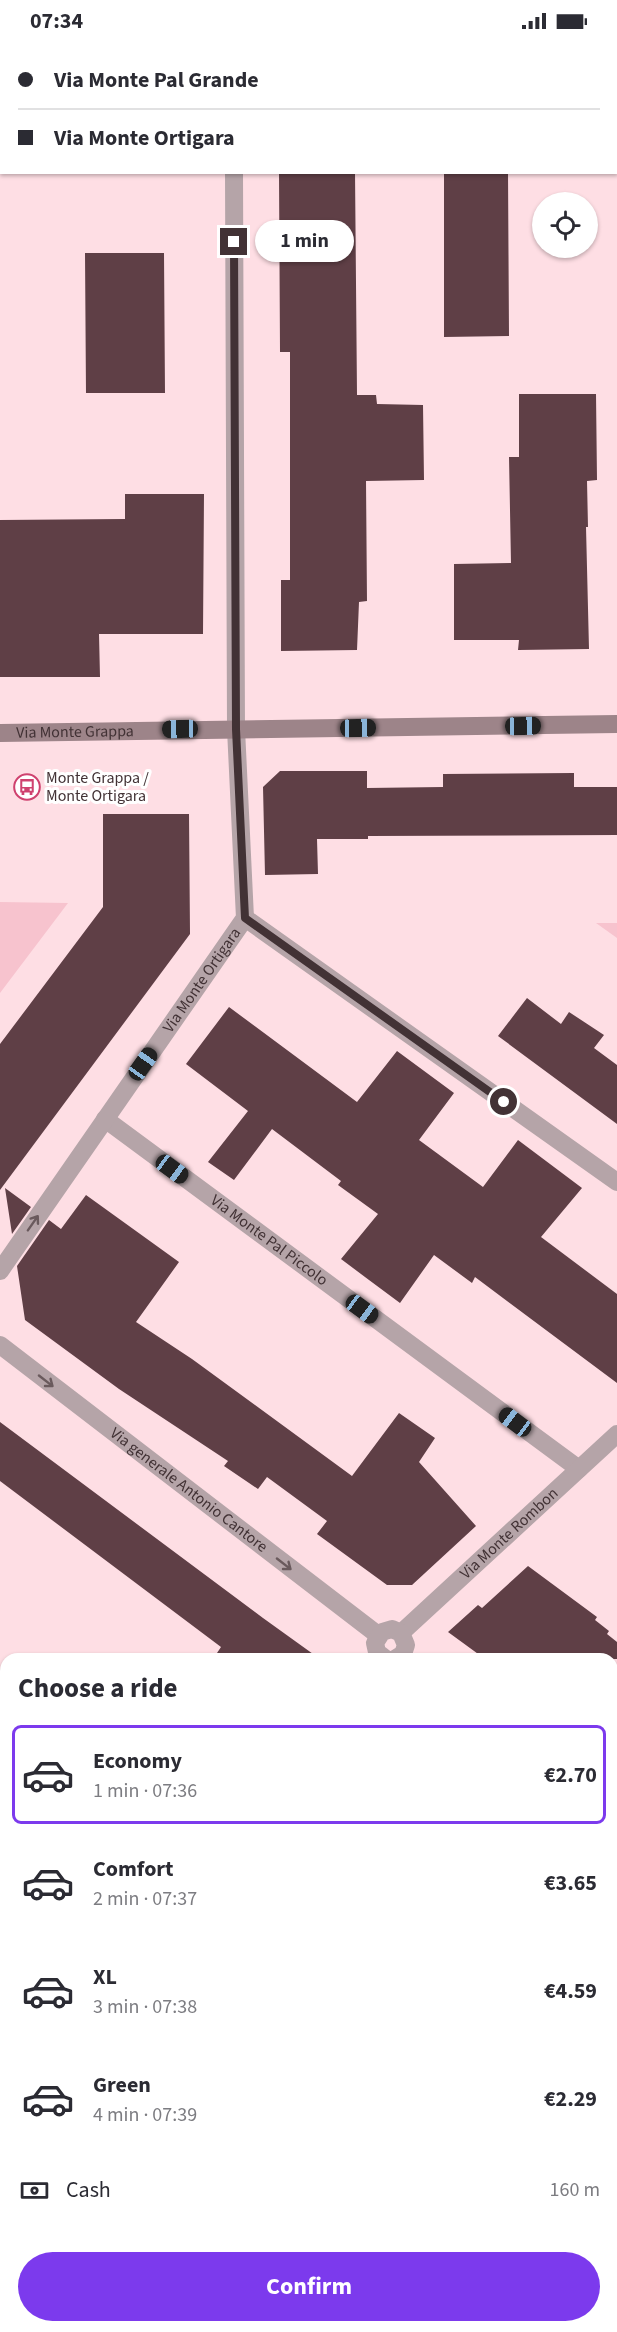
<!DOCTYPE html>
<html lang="en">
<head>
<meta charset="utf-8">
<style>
	:root { --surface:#fff; --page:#f7f7f7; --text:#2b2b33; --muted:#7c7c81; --line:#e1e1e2; --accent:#7c3aed }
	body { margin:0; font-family:"Source Sans 3",sans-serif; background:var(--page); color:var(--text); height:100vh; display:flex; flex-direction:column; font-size:22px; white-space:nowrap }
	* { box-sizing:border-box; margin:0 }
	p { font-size:20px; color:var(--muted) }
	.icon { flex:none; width:33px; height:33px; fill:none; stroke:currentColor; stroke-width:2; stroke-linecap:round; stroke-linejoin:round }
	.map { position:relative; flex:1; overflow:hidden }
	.sheet { position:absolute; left:0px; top:1611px; width:618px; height:680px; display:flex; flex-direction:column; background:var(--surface); border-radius:18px 18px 0 0; box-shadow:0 2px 4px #0004 }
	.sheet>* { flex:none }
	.guide { position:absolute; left:0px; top:0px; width:618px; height:132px; box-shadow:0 2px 4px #0004; display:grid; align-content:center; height:132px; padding:0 18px; background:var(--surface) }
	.fabs { position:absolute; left:532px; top:150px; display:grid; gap:12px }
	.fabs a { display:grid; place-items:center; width:66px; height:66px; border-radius:50%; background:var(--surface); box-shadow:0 2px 4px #0004; font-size:30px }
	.end { position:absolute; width:27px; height:27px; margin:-14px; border:8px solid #423235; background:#fff; box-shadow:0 0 0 3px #fff }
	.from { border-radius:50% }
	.bubble { position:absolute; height:42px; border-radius:21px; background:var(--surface); box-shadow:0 2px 4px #0004; font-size:20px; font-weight:700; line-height:42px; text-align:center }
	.car { position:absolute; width:18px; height:36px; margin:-18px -9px; border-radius:8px; box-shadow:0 0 4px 2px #0007; background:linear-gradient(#222 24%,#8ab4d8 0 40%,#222 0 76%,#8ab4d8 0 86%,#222 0) }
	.guide b { display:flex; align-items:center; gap:21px; height:57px; font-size:22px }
	.guide b+b { border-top:2px solid var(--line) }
	.guide i { width:15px; height:15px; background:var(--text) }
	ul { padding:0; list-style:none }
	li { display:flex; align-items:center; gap:18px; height:99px; margin:0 12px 9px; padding:0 6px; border:3px solid transparent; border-radius:9px }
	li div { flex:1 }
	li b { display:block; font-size:22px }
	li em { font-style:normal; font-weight:700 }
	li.active { border-color:var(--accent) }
	li>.icon { width:54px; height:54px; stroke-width:1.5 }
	h2 { padding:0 18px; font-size:27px; line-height:72px }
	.pay { display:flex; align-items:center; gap:15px; height:66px; padding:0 18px; font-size:22px }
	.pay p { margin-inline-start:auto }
	.action { display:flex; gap:12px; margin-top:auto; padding:12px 18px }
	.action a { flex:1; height:69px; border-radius:36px; background:var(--accent); color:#fff; font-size:24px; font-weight:700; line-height:69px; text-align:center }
	.status { display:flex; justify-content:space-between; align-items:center; height:42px; padding:0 30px; background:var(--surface); direction:ltr }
	.status svg { height:16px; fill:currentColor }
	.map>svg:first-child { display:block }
	.green { fill:#f7c3ce }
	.building { fill:#5f3f46 }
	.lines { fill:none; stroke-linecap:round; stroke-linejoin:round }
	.street { stroke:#b5a4a8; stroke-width:18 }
	.secondary { stroke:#9d8489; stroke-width:18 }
	.oneway { stroke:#6a5a5d }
	.route { stroke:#423235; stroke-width:8 }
	.labels { text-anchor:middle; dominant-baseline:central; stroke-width:6; stroke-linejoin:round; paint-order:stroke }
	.street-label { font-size:16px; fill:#423235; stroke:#fff }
	.poi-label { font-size:16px; fill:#423235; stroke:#fff; text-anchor:start }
</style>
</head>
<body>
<div class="status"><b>07:34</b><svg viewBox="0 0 49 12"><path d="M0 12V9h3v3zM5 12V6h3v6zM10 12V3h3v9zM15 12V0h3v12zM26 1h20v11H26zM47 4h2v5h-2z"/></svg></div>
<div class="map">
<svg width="617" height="2290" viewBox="0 0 617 2290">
	<rect width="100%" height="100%" fill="#fedee4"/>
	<path class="green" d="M 0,860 L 68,861 L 0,951 Z
		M 596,881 L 617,881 L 617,896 Z"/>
	<path class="building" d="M 279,130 L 355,130 L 357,353 L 376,353 L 377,362 L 423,363 L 424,438 L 366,439 L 367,559 L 359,560 L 357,608 L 281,609 L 281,538 L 290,538 L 290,310 L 280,310 Z
		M 444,130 L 508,130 L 509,294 L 444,295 Z
		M 85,211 L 164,211 L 165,351 L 86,351 Z
		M 519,352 L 596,352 L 597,438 L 587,439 L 588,485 L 586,485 L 589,607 L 518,608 L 519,598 L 454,598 L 454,522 L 511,521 L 509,415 L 519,415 Z
		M 125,452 L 204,452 L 203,592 L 99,592 L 100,635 L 0,635 L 0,478 L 125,477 Z
		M 280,729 L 367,729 L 367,746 L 443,745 L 443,732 L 574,731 L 574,745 L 617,745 L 617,793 L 368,794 L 368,797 L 317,797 L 318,832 L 265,833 L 263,745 Z
		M 103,772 L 189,772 L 190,892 L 0,1148 L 0,1002 L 103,865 Z
		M 527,956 L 561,982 L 569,970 L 604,993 L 594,1006 L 617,1023 L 617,1082 L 498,994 Z
		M 229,965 L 357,1060 L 397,1009 L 454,1051 L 419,1098 L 483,1145 L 518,1098 L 582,1146 L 541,1195 L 617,1252 L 617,1341 L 475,1235 L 472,1241 L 434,1213 L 400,1261 L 369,1238 L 341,1217 L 378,1172 L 338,1143 L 341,1139 L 272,1087 L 234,1138 L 208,1120 L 248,1069 L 186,1022 Z
		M 5,1146 L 31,1165 L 12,1192 Z
		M 86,1153 L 179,1220 L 136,1280 L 192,1317 L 352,1434 L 399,1371 L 435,1396 L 419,1420 L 476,1484 L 412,1543 L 387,1543 L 317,1492 L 327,1479 L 267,1435 L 258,1447 L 224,1424 L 228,1419 L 119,1347 L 25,1278 L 17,1224 L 49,1178 L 61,1187 Z
		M 0,1380 L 263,1576 L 320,1617 L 213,1617 L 221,1605 L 0,1439 Z
		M 528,1524 L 597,1575 L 595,1578 L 609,1589 L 607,1592 L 617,1600 L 617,1617 L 485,1617 L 448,1590 L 478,1563 L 482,1566 Z"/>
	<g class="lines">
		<g class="street">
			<path d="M 233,0 L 233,2"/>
			<path d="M 616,21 L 617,21"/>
			<path d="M 245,876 L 617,1140"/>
			<path id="s1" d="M 105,1077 L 579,1427"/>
			<path id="s2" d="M 0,1229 L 245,876 L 236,687 L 234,130"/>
			<path id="s3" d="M 0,1303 L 378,1593"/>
			<path id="s4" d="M 401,1591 L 617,1392"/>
			<path d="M 386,1617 L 377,1610 L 375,1601 L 382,1590 L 392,1587 L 401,1591 L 406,1603 L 403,1612 L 395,1617"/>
			<path d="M 612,1766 L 617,1770"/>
			<path d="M 0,1784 L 6,1788"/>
			<path d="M 0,1952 L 6,1950"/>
			<path d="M 612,2172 L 617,2185"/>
			<path d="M 200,2284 L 203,2290"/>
		</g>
		<path class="secondary" id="s5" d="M 0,691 L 617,682"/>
	</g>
	<defs><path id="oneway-shaft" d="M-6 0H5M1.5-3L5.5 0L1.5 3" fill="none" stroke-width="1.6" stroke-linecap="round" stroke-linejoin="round" transform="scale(1.5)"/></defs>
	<g class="oneway">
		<use href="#oneway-shaft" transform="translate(33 1181) rotate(-55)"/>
		<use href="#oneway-shaft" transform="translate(46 1339) rotate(38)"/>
		<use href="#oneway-shaft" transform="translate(284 1522) rotate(38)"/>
	</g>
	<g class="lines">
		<path class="route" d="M 234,200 L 236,687 L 245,876 L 504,1060"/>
	</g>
	<defs>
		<g id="bus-ring" transform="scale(1.35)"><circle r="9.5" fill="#fff" stroke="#cf426f" stroke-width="1.5"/><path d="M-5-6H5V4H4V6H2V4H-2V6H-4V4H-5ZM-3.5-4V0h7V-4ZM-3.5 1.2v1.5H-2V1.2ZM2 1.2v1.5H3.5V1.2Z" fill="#cf426f"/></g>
	</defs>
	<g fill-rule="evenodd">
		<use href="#bus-ring" x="27" y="745"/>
	</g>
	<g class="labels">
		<g class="street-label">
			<text stroke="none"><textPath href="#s5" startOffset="75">Via Monte Grappa</textPath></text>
			<text stroke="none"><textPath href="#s2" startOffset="354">Via Monte Ortigara</textPath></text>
			<text stroke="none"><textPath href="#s1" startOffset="204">Via Monte Pal Piccolo</textPath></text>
			<text stroke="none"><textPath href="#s3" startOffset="238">Via generale Antonio Cantore</textPath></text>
			<text stroke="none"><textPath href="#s4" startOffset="147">Via Monte Rombon</textPath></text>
		</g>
		<g class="poi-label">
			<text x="46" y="736">Monte Grappa /<tspan x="46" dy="18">Monte Ortigara</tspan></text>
		</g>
	</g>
</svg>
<div class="fabs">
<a><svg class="icon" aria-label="locate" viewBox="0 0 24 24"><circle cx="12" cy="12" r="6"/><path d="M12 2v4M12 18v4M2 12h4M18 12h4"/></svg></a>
</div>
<i class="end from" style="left:504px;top:1060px"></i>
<i class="end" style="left:234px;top:200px"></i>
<div class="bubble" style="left:255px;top:178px;width:99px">1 min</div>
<i class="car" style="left:523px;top:684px;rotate:89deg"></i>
<i class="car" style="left:358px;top:686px;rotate:89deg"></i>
<i class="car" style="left:180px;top:687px;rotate:269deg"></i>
<i class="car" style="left:143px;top:1022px;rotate:35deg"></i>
<i class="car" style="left:172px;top:1127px;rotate:126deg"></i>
<i class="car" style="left:362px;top:1267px;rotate:126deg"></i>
<i class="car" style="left:515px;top:1380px;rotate:307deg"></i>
<div class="guide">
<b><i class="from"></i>Via Monte Pal Grande</b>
<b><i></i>Via Monte Ortigara</b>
</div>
<section class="sheet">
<h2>Choose a ride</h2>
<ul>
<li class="active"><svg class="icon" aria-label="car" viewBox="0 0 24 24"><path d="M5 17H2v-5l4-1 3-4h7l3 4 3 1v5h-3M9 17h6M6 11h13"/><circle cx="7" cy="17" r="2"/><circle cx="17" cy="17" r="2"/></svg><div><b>Economy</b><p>1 min · 07:36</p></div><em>€2.70</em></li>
<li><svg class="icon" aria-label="car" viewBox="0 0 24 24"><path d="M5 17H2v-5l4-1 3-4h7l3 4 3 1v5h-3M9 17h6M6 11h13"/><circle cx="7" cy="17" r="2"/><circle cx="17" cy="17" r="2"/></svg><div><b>Comfort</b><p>2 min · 07:37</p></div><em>€3.65</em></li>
<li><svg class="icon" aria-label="car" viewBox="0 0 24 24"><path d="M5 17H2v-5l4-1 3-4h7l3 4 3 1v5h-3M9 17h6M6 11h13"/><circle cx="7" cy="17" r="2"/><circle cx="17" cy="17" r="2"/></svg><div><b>XL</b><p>3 min · 07:38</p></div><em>€4.59</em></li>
<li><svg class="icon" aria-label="car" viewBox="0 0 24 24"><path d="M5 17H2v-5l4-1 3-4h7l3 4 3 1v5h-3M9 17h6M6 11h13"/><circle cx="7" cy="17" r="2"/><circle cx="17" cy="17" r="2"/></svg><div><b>Green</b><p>4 min · 07:39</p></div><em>€2.29</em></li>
</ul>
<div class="pay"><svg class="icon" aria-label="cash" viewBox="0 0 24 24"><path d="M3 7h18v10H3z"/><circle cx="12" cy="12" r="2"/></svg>Cash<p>160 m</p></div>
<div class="action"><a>Confirm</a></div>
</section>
</div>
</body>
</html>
